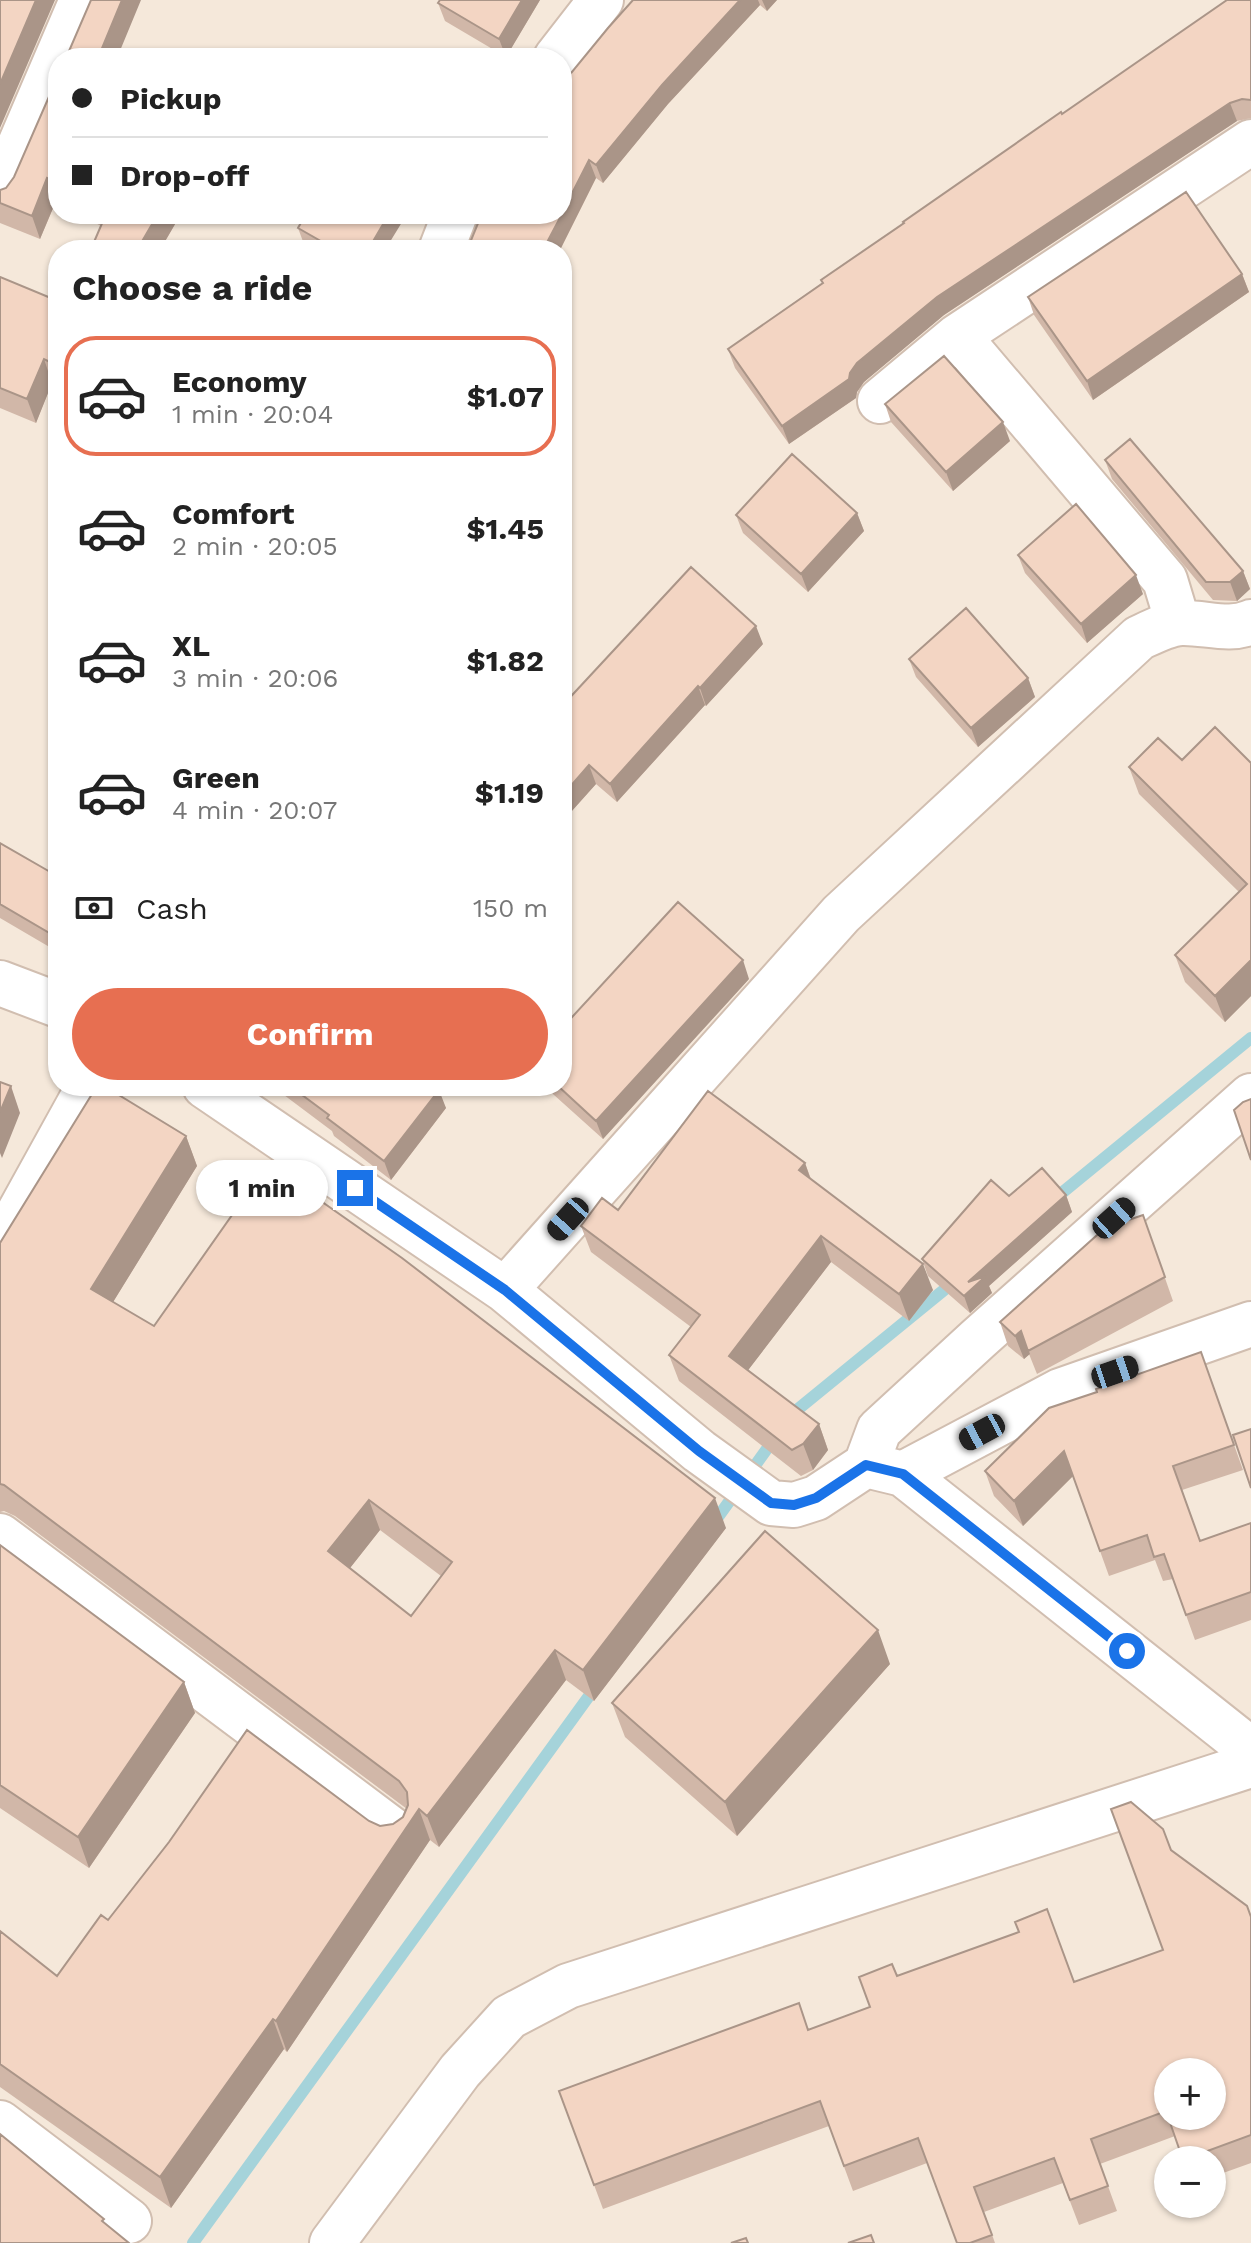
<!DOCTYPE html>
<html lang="en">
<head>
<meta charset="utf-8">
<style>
	:root { --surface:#fff; --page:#f6f6f6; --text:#222; --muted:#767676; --line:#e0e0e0; --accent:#e76f51 }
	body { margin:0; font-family:"Work Sans",sans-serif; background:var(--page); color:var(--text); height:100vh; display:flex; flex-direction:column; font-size:30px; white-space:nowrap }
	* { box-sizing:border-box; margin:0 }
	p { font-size:26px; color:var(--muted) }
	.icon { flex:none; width:44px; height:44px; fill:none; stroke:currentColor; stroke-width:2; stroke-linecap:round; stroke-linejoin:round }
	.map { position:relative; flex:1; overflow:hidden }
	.sheet { position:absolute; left:48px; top:240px; width:524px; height:856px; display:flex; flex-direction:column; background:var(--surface); border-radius:32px; box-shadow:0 2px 6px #0004 }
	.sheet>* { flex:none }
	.guide { position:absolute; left:48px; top:48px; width:524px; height:176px; border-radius:32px; box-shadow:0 2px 6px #0004; display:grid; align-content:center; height:176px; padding:0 24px; background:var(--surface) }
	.fabs { position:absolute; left:1154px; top:2058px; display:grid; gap:16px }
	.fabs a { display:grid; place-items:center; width:72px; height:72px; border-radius:50%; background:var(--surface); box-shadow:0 2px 6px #0004; font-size:40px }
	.end { position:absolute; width:36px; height:36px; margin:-18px; border:10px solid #1a73e8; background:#fff; box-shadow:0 0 0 4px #fff }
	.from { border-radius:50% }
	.bubble { position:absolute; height:56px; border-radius:28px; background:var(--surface); box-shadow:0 2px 6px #0004; font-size:26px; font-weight:700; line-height:56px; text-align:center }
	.car { position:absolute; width:24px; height:48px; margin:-24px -12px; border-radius:10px; box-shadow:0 0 6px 2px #0007; background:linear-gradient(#222 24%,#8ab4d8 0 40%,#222 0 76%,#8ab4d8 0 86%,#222 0) }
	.guide b { display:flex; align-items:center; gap:28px; height:76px; font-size:30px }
	.guide b+b { border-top:2px solid var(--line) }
	.guide i { width:20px; height:20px; background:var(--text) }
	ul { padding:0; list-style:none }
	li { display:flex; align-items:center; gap:24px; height:120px; margin:0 16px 12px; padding:0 8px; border:4px solid transparent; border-radius:32px }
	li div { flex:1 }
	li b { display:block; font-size:30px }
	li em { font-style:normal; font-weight:700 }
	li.selected { border-color:var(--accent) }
	li>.icon { width:72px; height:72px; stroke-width:1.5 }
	h2 { padding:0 24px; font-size:36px; line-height:96px }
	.pay { display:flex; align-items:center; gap:20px; height:88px; padding:0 24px; font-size:30px }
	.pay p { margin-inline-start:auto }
	.cta { display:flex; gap:16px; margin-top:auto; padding:16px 24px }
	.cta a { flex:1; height:92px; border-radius:48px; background:var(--accent); color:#fff; font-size:32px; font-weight:700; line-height:92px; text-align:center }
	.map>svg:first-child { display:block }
	.residential { fill:#f5e8da; fill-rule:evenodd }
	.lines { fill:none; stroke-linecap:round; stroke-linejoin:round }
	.stream { stroke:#a5d3da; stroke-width:12 }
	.minor-casing { stroke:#d1beb0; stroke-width:48 }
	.minor { stroke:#fff; stroke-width:44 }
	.wall { fill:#d1b7a8; fill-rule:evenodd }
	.shaded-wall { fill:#aa9588 }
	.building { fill:#f3d5c3; stroke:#aa9588; stroke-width:2; fill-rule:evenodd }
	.route { stroke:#1a73e8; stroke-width:10 }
</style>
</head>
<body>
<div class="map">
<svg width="1251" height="2243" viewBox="0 0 1251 2243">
	<rect width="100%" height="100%" fill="#fdf6ec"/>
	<path class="residential" d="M 0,0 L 1251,0 L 1251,2243 L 0,2243 ZM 58,58 L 562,58 L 562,214 L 58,214 ZM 58,250 L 562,250 L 562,1086 L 58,1086 ZM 1168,2072 L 1212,2072 L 1212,2116 L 1168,2116 ZM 1168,2160 L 1212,2160 L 1212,2204 L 1168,2204 Z"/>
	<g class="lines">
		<path class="stream" d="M 1052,1201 L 1251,1038
			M 788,1420 L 792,1414 L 955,1281
			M 713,1524 L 774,1439
			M 193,2243 L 597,1685"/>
		<g class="minor-casing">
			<path id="minor" d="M 556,58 L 601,0
				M 0,191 L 82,0
				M 441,250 L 455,214
				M 958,336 L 1165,580 L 1178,623
				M 880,401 L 958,336 L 1251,142
				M 0,983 L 58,1005
				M 205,1086 L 505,1290 L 699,1451 L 771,1503 L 794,1505 L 816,1498 L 866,1465 L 903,1474 L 1251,1750
				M 0,1247 L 89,1086
				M 505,1290 L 841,914 L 1139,638 C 1152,632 1167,624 1181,623 C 1205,622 1229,632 1251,622
				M 866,1465 L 879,1430 L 978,1339 L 1251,1096
				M 903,1474 L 1060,1391 L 1251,1324
				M 0,1536 L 395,1832
				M 0,2123 L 129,2221
				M 332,2243 L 460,2071 L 509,2017 L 568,1986 L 1251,1765"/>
		</g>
		<use href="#minor" class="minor"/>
	</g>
	<path class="wall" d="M 440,0 L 540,0 L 506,57 L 445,21 L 438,3 Z
		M 633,0 L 777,0 L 767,11 L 760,5 L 668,104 L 603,183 L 596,178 L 560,250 L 467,250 L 478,223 L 475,214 L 562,214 L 562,84 L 608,28 Z
		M 1251,0 L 1251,118 L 1237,121 L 944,315 L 864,382 L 857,392 L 856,398 L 789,444 L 735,368 L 728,349 L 1062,114 Z
		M 58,76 L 58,202 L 56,201 L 40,239 L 0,223 L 0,190 L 6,188 L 14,177 Z
		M 79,214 L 176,214 L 178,219 L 160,250 L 98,250 L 94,242 L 101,226 Z
		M 298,228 L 385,250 L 311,250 L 305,247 Z
		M 1242,274 L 1249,292 L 1093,400 L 1034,315 L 1028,297 Z
		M 0,277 L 58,301 L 58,385 L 52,383 L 36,423 L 0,408 Z
		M 885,404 L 1010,441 L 953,491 L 891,422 Z
		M 1105,460 L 1243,571 L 1250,589 L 1237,601 L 1213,600 L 1112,479 Z
		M 857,513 L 864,531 L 808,592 L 743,533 L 736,515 Z
		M 1018,555 L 1143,594 L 1087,643 L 1025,573 Z
		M 763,644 L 706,706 L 705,705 L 617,802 L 596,784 L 562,822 L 562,706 Z
		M 909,659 L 1028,678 L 1035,697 L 978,747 L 916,677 Z
		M 1182,760 L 1251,763 L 1251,996 L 1225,1022 L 1185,982 L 1175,955 L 1239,892 L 1139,794 L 1129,767 Z
		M 0,843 L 52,873 L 58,863 L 58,952 L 0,918 Z
		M 749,979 L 603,1139 L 544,1086 L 562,1086 Z
		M 272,1086 L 434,1086 L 446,1108 L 391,1180 L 334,1136 L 332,1131 Z
		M 186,1136 L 197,1166 L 113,1302 L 154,1326 L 726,1528 L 594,1701 L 566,1680 L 439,1847 L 430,1840 L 287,2052 L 284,2049 L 171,2208 L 0,2087 L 0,1931 L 57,1976 L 108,1920 L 369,1821 L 380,1826 L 393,1824 L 403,1817 L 407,1809 L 15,1516 L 4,1511 L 0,1512 L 0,1243 ZM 380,1530 L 441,1576 L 411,1616 L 350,1568 Z
		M 805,1163 L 811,1179 L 933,1290 L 909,1321 L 831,1262 L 748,1370 L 819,1424 L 828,1450 L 813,1470 L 801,1476 L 679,1381 L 669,1355 L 691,1327 L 591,1252 L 581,1226 L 618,1210 Z
		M 1066,1195 L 1072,1212 L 989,1286 L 992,1293 L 970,1313 L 928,1276 L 922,1259 L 1009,1196 Z
		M 1143,1215 L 1173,1301 L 1037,1374 L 1029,1354 L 1024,1359 L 1008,1346 L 1000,1322 Z
		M 1201,1352 L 1243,1470 L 1182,1490 L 1200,1541 L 1251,1523 L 1251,1620 L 1195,1640 L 1173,1579 L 1163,1581 L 1155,1560 L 1109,1576 L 1073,1476 L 1023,1526 L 994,1496 L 985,1471 L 1097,1392 Z
		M 0,1545 L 184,1682 L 195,1713 L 89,1868 L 0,1808 Z
		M 890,1664 L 737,1836 L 625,1737 L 612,1703 Z
		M 1171,1850 L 1251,1917 L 1251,2163 L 1212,2177 L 1212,2160 L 1183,2160 L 1175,2136 L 1100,2164 L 1117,2211 L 1079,2225 L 1063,2183 L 984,2212 L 995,2243 L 957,2243 L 927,2163 L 853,2191 L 829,2126 L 603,2209 L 559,2091 L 808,2030 L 870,2008 L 897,1976 L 1074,1982 L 1163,1950 Z"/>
	<path class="shaded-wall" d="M 36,0 L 55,0 L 0,128 L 0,84 Z
		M 122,0 L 141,0 L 117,58 L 98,58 Z
		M 522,0 L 540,0 L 506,57 L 499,39 Z
		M 740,0 L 758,0 L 760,5 L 668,104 L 603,183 L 596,165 L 662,85 Z
		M 762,0 L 777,0 L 767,11 Z
		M 1230,103 L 1237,121 L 944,315 L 864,382 L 857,392 L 856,398 L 789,444 L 782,426 L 850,373 L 857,363 L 937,297 Z
		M 589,160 L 596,178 L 560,250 L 543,250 Z
		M 47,178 L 56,201 L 40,239 L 32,216 Z
		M 158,214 L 176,214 L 178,219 L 160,250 L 137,250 Z
		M 389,214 L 407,214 L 385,250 L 368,250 Z
		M 1242,274 L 1249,292 L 1093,400 L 1087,381 Z
		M 58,353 L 58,375 L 54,364 Z
		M 44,359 L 52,383 L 36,423 L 27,399 Z
		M 1003,422 L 1010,441 L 953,491 L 946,472 Z
		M 857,513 L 864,531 L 808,592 L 801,574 Z
		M 1243,571 L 1250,589 L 1237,601 L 1230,582 Z
		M 1136,575 L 1143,594 L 1087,643 L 1081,624 Z
		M 756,626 L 763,644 L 706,706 L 700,688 Z
		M 1028,678 L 1035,697 L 978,747 L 971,728 Z
		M 698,686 L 705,705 L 617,802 L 610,784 Z
		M 589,765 L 596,784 L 562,822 L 562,796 Z
		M 743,960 L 749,979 L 603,1139 L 596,1121 Z
		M 1251,960 L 1251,996 L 1225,1022 L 1215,996 Z
		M 11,1086 L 20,1113 L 2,1158 L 0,1153 L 0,1112 Z
		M 439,1090 L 446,1108 L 391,1180 L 384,1161 Z
		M 186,1136 L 197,1166 L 102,1320 L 91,1289 Z
		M 805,1163 L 814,1189 L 799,1170 Z
		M 1066,1195 L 1072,1212 L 989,1286 L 992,1293 L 970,1313 L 964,1296 L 968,1282 Z
		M 821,1236 L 831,1262 L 739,1382 L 729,1356 Z
		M 923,1264 L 933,1290 L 909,1321 L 899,1294 Z
		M 1021,1331 L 1030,1354 L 1024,1359 L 1015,1336 Z
		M 819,1424 L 828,1450 L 813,1470 L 803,1444 Z
		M 1064,1451 L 1073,1476 L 1023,1526 L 1014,1501 Z
		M 715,1498 L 726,1528 L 594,1701 L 583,1670 Z
		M 369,1500 L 380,1530 L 339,1582 L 328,1551 Z
		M 878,1630 L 890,1664 L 737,1836 L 725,1802 Z
		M 555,1650 L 566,1680 L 439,1847 L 427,1816 Z
		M 184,1682 L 195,1713 L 89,1868 L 78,1837 Z
		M 419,1809 L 430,1840 L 287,2052 L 276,2021 Z
		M 273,2019 L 284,2049 L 171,2208 L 160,2177 Z"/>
	<path class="building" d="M 0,0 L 36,0 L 0,84 Z
		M 91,0 L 122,0 L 98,58 L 66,58 Z
		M 440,0 L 522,0 L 499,39 L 438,3 Z
		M 633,0 L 740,0 L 662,85 L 596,165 L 589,160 L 562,213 L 562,84 L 608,28 Z
		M 1227,0 L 1251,0 L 1251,100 L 1242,99 L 1230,103 L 937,297 L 857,363 L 850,373 L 849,379 L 782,426 L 728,349 L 823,283 L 821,280 L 904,223 L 903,222 L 1061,112 L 1062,114 Z
		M 58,76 L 58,184 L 47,178 L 32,216 L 0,203 L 0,190 L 6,188 L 14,177 Z
		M 1186,192 L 1242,274 L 1087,381 L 1028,297 Z
		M 106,214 L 158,214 L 137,250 L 115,250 L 94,242 Z
		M 306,214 L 389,214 L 368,250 L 330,250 L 331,247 L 298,228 Z
		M 477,214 L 562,214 L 543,250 L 467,250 L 481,216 Z
		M 0,277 L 58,301 L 58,353 L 54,364 L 44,359 L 27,399 L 0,388 Z
		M 944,356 L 1003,422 L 946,472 L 885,404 Z
		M 1130,439 L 1243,571 L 1230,582 L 1206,582 L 1105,460 Z
		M 792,454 L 857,513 L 801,574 L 736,515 Z
		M 1076,504 L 1136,575 L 1081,624 L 1018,555 Z
		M 691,567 L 756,626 L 700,688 L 698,686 L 610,784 L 589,765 L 562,796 L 562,706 Z
		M 966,608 L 1028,678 L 971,728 L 909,659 Z
		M 1215,727 L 1251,763 L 1251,960 L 1215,996 L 1175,955 L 1247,884 L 1129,767 L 1158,738 L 1182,760 Z
		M 0,843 L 52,873 L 58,863 L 58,938 L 0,904 Z
		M 678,902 L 743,960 L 596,1121 L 558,1086 L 562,1086 L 562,1028 Z
		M 0,1082 L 11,1086 L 0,1112 Z
		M 97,1086 L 104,1086 L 186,1136 L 91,1289 L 154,1326 L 268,1164 L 402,1258 L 715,1498 L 583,1670 L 555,1650 L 427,1816 L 419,1809 L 276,2021 L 273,2019 L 160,2177 L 0,2064 L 0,1931 L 57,1976 L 101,1915 L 108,1920 L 169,1842 L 247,1730 L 369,1821 L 380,1826 L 393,1824 L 403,1817 L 408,1805 L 407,1792 L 399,1781 L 4,1485 L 0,1484 L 0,1243 ZM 369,1500 L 452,1562 L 411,1616 L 328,1551 Z
		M 290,1086 L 434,1086 L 439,1090 L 384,1161 L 327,1118 L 329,1115 Z
		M 708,1091 L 805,1163 L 799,1170 L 923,1264 L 899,1294 L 821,1236 L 729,1356 L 819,1424 L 803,1444 L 792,1450 L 669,1355 L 700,1315 L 581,1226 L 602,1198 L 618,1210 Z
		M 1251,1099 L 1251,1160 L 1234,1110 L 1243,1102 Z
		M 1042,1168 L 1066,1195 L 968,1282 L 986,1276 L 964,1296 L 922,1259 L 991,1180 L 1009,1196 Z
		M 1143,1215 L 1165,1277 L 1028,1351 L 1021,1331 L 1015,1336 L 1000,1322 L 1105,1228 Z
		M 1201,1352 L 1234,1445 L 1173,1466 L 1200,1541 L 1251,1523 L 1251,1592 L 1186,1615 L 1164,1554 L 1154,1557 L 1147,1535 L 1100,1551 L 1064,1451 L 1014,1501 L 985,1471 L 1049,1408 L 1097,1392 L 1096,1389 Z
		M 1251,1429 L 1251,1488 L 1233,1435 Z
		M 765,1531 L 878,1630 L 725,1802 L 612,1703 Z
		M 0,1545 L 184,1682 L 78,1837 L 0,1785 Z
		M 1131,1802 L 1163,1829 L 1171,1850 L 1247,1906 L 1251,1917 L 1251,2135 L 1183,2160 L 1166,2111 L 1091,2139 L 1108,2186 L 1070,2200 L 1054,2158 L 974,2187 L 992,2235 L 970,2243 L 957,2243 L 918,2138 L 844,2166 L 820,2101 L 594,2185 L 559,2091 L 799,2003 L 808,2030 L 870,2007 L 859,1977 L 892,1964 L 897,1976 L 1019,1932 L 1015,1922 L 1047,1909 L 1074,1982 L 1163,1950 L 1111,1809 ZM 1168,2072 L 1212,2072 L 1212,2116 L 1168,2116 Z
		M 0,2134 L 104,2219 L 102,2221 L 129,2243 L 0,2243 Z
		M 871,2235 L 874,2243 L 848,2243 Z
		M 746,2238 L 748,2243 L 731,2243 Z"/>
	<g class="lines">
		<path class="route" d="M 355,1188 L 505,1290 L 699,1451 L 771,1503 L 794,1505 L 816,1498 L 866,1465 L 903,1474 L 1127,1651"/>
	</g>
</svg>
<div class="fabs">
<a>+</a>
<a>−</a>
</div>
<i class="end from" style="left:1127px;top:1651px"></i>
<i class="end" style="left:355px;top:1188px"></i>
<div class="bubble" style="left:196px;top:1160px;width:132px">1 min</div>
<i class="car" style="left:1114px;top:1218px;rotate:48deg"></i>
<i class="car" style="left:568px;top:1219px;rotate:222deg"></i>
<i class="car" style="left:1115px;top:1372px;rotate:71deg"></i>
<i class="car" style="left:982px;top:1432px;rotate:242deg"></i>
<div class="guide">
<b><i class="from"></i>Pickup</b>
<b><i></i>Drop-off</b>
</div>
<section class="sheet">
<h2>Choose a ride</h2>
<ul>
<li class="selected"><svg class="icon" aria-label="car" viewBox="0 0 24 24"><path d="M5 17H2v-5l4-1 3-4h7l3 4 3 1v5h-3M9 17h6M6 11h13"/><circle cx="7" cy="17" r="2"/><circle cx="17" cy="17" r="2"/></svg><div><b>Economy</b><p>1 min · 20:04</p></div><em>$1.07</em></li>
<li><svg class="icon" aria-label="car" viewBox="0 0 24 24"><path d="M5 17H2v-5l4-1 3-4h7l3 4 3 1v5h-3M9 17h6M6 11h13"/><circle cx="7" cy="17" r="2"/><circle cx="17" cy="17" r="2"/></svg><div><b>Comfort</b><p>2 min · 20:05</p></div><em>$1.45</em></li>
<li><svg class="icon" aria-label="car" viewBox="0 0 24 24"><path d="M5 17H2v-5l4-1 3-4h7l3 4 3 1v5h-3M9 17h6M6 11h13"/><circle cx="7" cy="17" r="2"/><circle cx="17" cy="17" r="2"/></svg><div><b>XL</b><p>3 min · 20:06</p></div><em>$1.82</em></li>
<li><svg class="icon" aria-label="car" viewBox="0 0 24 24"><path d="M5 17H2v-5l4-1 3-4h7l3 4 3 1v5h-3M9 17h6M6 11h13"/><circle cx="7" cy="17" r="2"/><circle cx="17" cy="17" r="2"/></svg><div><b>Green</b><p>4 min · 20:07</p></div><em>$1.19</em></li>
</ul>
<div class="pay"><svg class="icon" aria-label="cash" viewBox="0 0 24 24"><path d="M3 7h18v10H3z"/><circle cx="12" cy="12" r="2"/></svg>Cash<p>150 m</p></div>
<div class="cta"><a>Confirm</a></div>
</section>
</div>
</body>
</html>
